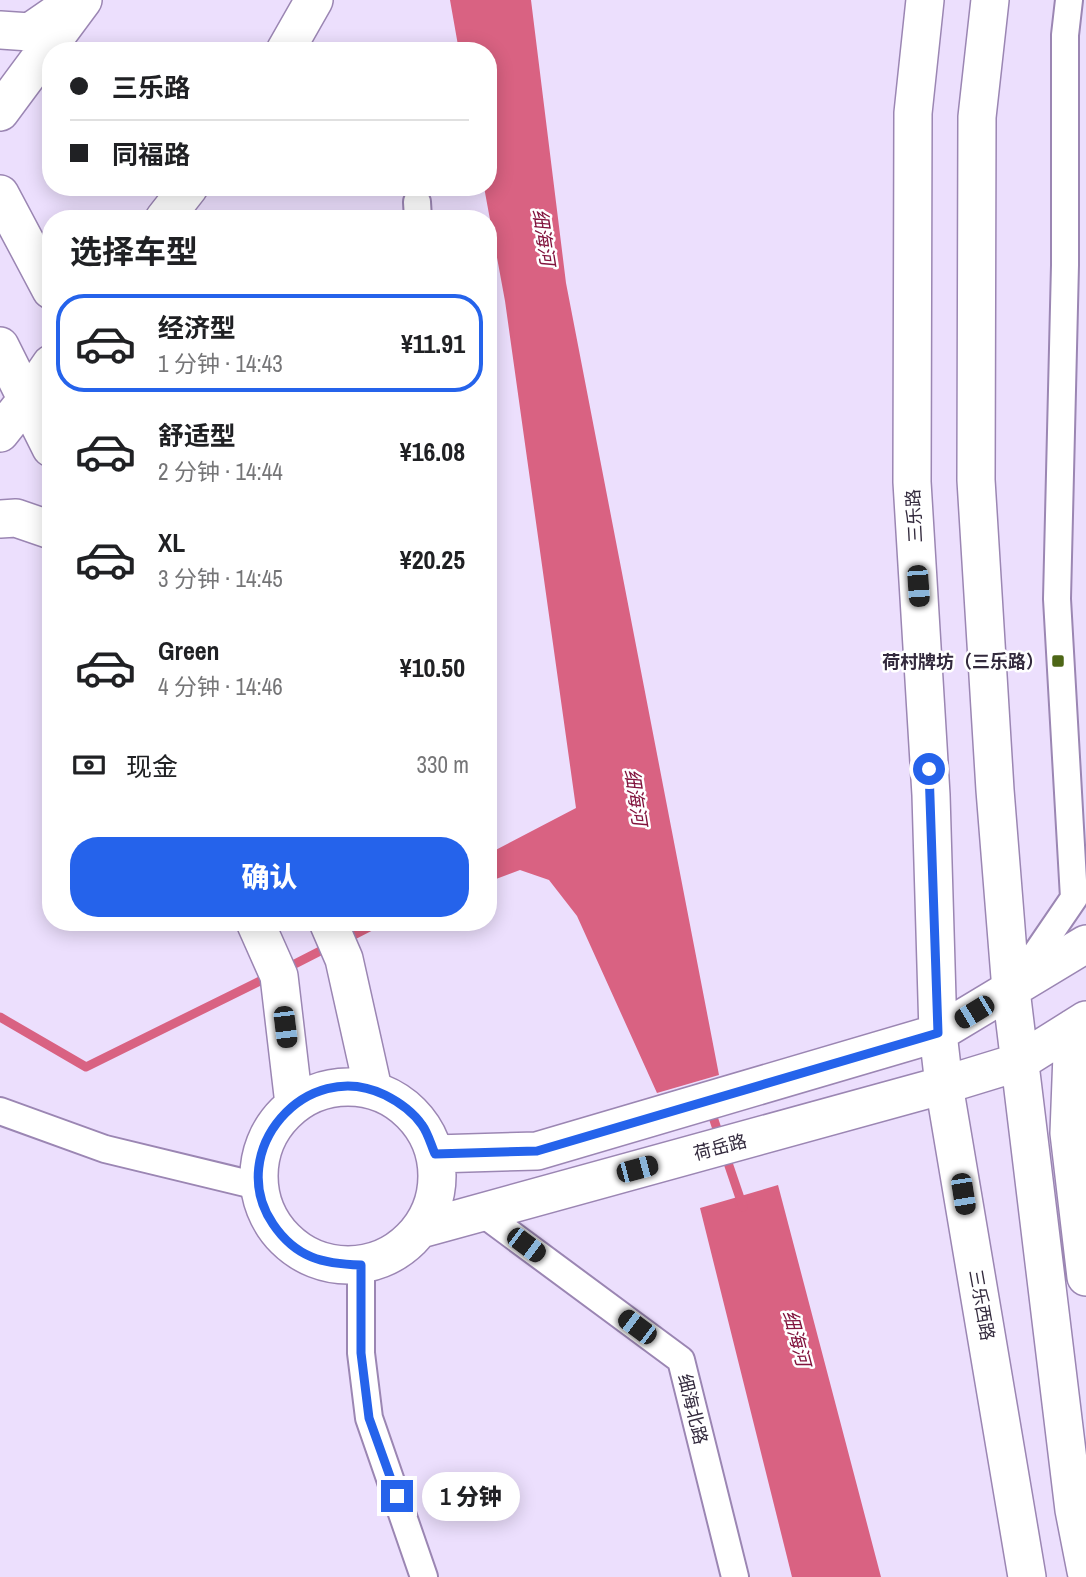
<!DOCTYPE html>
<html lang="zh">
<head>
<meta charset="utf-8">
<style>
	:root { --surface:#fff; --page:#f2f2f2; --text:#202124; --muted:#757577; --line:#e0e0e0; --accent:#2563eb }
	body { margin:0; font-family:"Archivo Narrow","Noto Sans SC",sans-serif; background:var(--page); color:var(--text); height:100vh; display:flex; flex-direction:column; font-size:26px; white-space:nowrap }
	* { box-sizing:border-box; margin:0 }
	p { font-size:23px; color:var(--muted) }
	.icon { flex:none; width:38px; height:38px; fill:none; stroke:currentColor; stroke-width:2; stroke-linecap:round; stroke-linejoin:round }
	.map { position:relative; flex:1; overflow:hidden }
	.side { position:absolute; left:42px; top:210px; width:455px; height:721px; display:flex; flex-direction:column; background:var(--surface); border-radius:28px; box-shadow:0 4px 18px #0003 }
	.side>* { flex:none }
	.guide { position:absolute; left:42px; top:42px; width:455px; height:154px; border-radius:28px; box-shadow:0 4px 18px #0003; display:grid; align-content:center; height:154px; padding:0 28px; background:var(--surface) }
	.end { position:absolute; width:32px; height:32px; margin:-16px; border:9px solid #2563eb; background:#fff; box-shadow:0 0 0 4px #fff }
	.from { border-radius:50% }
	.bubble { position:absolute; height:49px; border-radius:24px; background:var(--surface); box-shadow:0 4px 18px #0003; font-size:23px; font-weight:800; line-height:49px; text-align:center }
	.car { position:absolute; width:21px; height:42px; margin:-21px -10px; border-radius:9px; box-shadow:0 0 5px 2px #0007; background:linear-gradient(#222 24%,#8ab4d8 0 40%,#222 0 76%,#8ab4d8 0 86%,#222 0) }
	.guide b { display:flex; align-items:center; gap:24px; height:66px; font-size:26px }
	.guide b+b { border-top:2px solid var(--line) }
	.guide i { width:18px; height:18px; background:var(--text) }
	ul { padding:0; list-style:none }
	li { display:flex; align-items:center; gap:21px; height:98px; margin:0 14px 10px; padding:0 14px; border:4px solid transparent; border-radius:28px }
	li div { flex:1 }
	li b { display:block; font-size:26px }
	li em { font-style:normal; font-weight:800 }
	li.active { border-color:var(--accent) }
	li>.icon { width:63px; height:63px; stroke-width:1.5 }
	h2 { padding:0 28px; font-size:32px; line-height:84px }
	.pay { display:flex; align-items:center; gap:18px; height:77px; padding:0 28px; font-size:26px }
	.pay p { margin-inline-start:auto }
	.button { display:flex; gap:14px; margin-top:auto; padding:14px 28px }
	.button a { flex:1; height:80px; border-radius:28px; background:var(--accent); color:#fff; font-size:28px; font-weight:800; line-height:80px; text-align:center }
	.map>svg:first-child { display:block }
	.water { fill:#d96282 }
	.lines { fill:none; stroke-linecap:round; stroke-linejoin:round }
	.stream { stroke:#d96282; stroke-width:9 }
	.street-casing { stroke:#9b86b3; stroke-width:30 }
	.secondary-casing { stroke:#9b86b3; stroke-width:40 }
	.street { stroke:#fff; stroke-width:26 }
	.secondary { stroke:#fff; stroke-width:37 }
	.route { stroke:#2563eb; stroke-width:9 }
	.poi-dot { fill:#4d6616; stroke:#fff; stroke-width:2.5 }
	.labels { text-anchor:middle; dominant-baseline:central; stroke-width:5; stroke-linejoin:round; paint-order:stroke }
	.street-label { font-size:18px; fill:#332a3d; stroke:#fff }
	.poi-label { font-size:18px; font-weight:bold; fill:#332a3d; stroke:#fff; text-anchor:end }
	.water-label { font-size:19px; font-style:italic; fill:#81123c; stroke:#fff }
</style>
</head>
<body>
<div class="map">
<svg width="1086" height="1577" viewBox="0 0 1086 1577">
	<rect width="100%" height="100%" fill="#ecdffd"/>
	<path class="water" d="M 450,0 L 531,0 L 566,283 L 719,1075 L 657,1093 L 577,916 L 549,880 L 520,870 L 488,882 L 488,854 L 576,808 L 505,301 L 484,187 L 488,187 L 488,51 L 459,51 Z
		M 778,1185 L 881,1577 L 792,1577 L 700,1208 Z"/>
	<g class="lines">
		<path class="stream" d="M 346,939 L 379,922
			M 283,970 L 330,946
			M 0,1017 L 86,1067 L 270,976
			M 710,1108 L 720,1138
			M 725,1154 L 743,1207"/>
		<g class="street-casing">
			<path id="street" d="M 417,202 L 418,219
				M 1018,980 L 1074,898 L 1057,599 L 1065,265 L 1065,35 L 1069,0
				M 0,1111 L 105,1149 L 258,1186
				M 481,1212 L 681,1360 L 735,1577
				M 361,1265 L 361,1353 L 369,1418 L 424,1577"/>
		</g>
		<g class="secondary-casing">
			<path id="secondary" d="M 925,0 L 913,113 L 912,482 L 931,795 L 938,1033 L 944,1085 L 1027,1577
				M 990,0 L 977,117 L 976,480 L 995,790 L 1011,990 L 1074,1510 L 1086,1571
				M 0,30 L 30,32 L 69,5
				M 285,51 L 314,0
				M 0,112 L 83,0
				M 0,194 L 51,290
				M 164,219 L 189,187
				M 0,346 L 51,448
				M 0,433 L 27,399 L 51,364
				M 0,519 L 16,518 L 51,530
				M 255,922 L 279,976 L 294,1104
				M 328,922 L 344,959 L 373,1089
				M 1073,1028 L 1069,1133 L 1086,1277
				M259 1176a89 89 0 1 1 178 0a89 89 0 1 1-178 0Z
				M 435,1154 L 537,1151 L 938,1033 L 1086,944
				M 421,1229 L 944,1085 L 1019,1062 L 1086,1020"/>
		</g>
		<use href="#street" class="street"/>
		<use href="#secondary" class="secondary"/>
	</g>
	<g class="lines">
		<path class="route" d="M 397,1496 L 369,1418 L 361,1353 L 361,1265 C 323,1264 296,1258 273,1224 C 224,1152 306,1056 385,1095 C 399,1102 413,1112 422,1125 C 428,1133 431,1145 435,1154 L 537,1151 L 938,1033 L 929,769"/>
	</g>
	<rect class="poi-dot" x="1051" y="654" width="14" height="14" rx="3.5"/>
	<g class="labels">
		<g class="street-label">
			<text transform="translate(914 516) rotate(-93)">三乐路</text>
			<text transform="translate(720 1147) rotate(-15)">荷岳路</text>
			<text transform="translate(982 1305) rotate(80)">三乐西路</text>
			<text transform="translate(693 1409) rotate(76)">细海北路</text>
		</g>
		<g class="poi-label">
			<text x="1044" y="661">荷村牌坊（三乐路）</text>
		</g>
		<g class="water-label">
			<text transform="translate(544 237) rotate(81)">细海河</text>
			<text transform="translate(636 797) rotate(81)">细海河</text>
			<text transform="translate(797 1338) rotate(75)">细海河</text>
		</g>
	</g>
</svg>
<i class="end from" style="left:929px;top:769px"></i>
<i class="end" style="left:397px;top:1496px"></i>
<div class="bubble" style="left:422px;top:1472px;width:98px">1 分钟</div>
<i class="car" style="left:918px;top:586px;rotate:176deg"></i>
<i class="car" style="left:974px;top:1012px;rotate:239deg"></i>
<i class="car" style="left:285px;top:1027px;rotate:173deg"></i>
<i class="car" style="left:637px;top:1169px;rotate:75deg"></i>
<i class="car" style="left:963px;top:1194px;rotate:171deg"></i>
<i class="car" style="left:526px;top:1245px;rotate:127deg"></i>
<i class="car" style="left:637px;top:1327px;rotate:307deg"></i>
<div class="guide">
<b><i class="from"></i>三乐路</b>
<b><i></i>同福路</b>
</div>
<section class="side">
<h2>选择车型</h2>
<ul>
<li class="active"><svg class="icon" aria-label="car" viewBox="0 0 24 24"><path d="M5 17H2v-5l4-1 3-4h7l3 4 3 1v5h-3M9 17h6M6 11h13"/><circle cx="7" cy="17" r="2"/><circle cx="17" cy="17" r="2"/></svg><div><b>经济型</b><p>1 分钟 · 14:43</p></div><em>¥11.91</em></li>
<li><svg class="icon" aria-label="car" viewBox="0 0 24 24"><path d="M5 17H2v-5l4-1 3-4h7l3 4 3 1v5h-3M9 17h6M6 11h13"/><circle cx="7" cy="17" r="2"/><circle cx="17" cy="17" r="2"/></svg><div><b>舒适型</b><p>2 分钟 · 14:44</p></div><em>¥16.08</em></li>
<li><svg class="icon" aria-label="car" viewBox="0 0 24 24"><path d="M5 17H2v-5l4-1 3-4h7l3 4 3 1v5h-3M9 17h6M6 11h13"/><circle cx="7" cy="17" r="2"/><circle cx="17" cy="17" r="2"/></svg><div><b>XL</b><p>3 分钟 · 14:45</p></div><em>¥20.25</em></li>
<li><svg class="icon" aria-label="car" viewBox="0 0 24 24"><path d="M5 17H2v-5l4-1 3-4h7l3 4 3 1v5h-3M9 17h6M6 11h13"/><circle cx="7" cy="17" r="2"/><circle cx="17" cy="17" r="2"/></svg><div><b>Green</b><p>4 分钟 · 14:46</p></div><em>¥10.50</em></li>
</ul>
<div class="pay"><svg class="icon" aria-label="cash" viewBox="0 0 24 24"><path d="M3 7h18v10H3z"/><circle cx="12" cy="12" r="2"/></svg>现金<p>330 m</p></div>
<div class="button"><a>确认</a></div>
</section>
</div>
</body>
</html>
